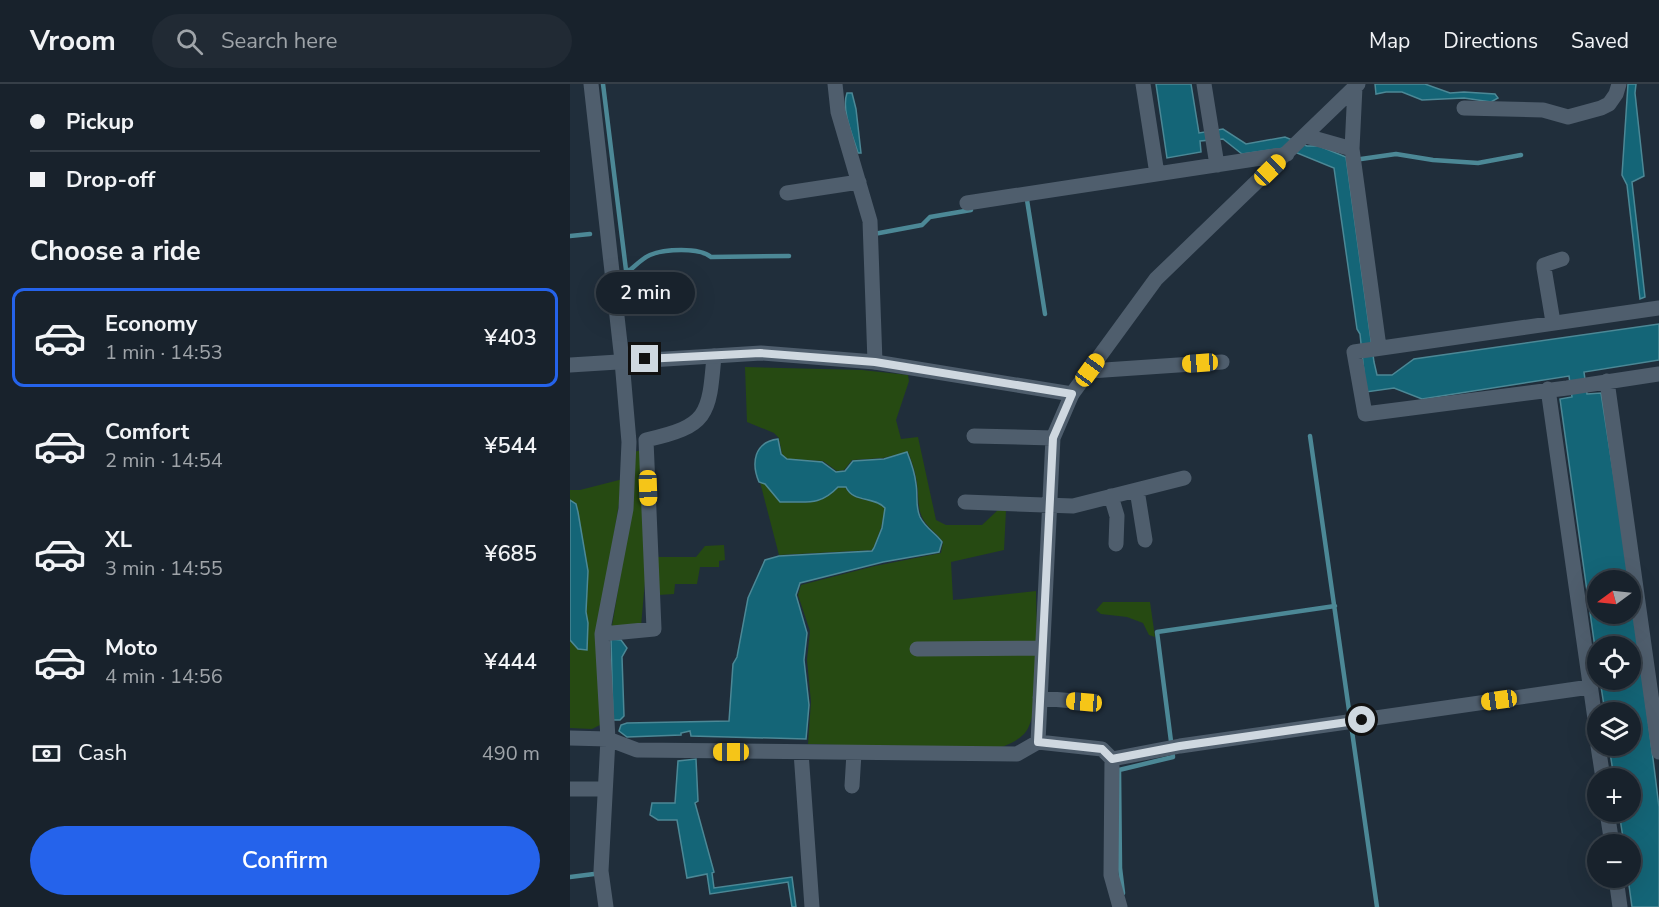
<!DOCTYPE html>
<html lang="en">
<head>
<meta charset="utf-8">
<style>
	:root { --surface:#18222c; --page:#212a34; --text:#f1f3f6; --muted:#9fa4a9; --line:#363f48; --accent:#2563eb }
	body { margin:0; font-family:"Nunito Sans",sans-serif; background:var(--page); color:var(--text); height:100vh; display:flex; flex-direction:column; font-size:22px; white-space:nowrap }
	* { box-sizing:border-box; margin:0 }
	p { font-size:20px; color:var(--muted) }
	.icon { flex:none; width:33px; height:33px; fill:none; stroke:currentColor; stroke-width:2; stroke-linecap:round; stroke-linejoin:round }
	.map { position:relative; flex:1; overflow:hidden }
	.sheet { display:flex; flex-direction:column; background:var(--surface); width:570px }
	.sheet>* { flex:none }
	.guide { display:grid; align-content:center; height:132px; padding:0 30px; background:var(--surface) }
	.needle { width:39px; rotate:255deg }
	.fabs { position:absolute; left:1017px; top:486px; display:grid; gap:12px }
	.fabs a { display:grid; place-items:center; width:54px; height:54px; border-radius:50%; background:var(--surface); box-shadow:0 6px 24px #0002,0 0 0 2px var(--line); font-size:30px }
	.end { position:absolute; width:27px; height:27px; margin:-14px; border:8px solid #cfd8e0; background:#111; box-shadow:0 0 0 3px #111 }
	.from { border-radius:50% }
	.bubble { position:absolute; height:42px; border-radius:21px; background:var(--surface); box-shadow:0 6px 24px #0002,0 0 0 2px var(--line); font-size:20px; font-weight:600; line-height:42px; text-align:center }
	.car { position:absolute; width:18px; height:36px; margin:-18px -9px; border-radius:8px; box-shadow:0 0 4px 2px #0007; background:linear-gradient(#f5c518 24%,#345 0 40%,#f5c518 0 76%,#345 0 86%,#f5c518 0) }
	.guide b { display:flex; align-items:center; gap:21px; height:57px; font-size:22px }
	.guide b+b { border-top:2px solid var(--line) }
	.guide i { width:15px; height:15px; background:var(--text) }
	ul { padding:0; list-style:none }
	li { display:flex; align-items:center; gap:18px; height:99px; margin:0 12px 9px; padding:0 18px; border:3px solid transparent; border-radius:12px }
	li div { flex:1 }
	li b { display:block; font-size:22px }
	li em { font-style:normal; font-weight:600 }
	li.current { border-color:var(--accent) }
	li>.icon { width:54px; height:54px; stroke-width:1.5 }
	h2 { padding:0 30px; font-size:27px; line-height:72px }
	.pay { display:flex; align-items:center; gap:15px; height:66px; padding:0 30px; font-size:22px }
	.pay p { margin-inline-start:auto }
	.cta { display:flex; gap:12px; margin-top:auto; padding:12px 30px }
	.cta a { flex:1; height:69px; border-radius:36px; background:var(--accent); color:#fff; font-size:24px; font-weight:600; line-height:69px; text-align:center }
	header { display:flex; align-items:center; gap:36px; box-sizing:border-box; height:84px; padding:0 30px; background:var(--surface); border-bottom:2px solid var(--line) }
	header strong { font-size:28px }
	nav { display:flex; gap:33px; margin-inline-start:auto; font-size:21px }
	.search { width:420px; height:54px; background:var(--page); display:flex; align-items:center; gap:15px; box-sizing:border-box; padding:0 21px; border-radius:33px; color:var(--muted); font-size:22px }
	main { display:flex; flex:1; min-height:0 }
	.map>svg:first-child { display:block }
	.green { fill:#264a12 }
	.water { fill:#146577; stroke:#4c8896; stroke-width:1.5 }
	.lines { fill:none; stroke-linecap:round; stroke-linejoin:round }
	.stream { stroke:#4c8896; stroke-width:4.5 }
	.minor { stroke:#4f5e6d; stroke-width:15 }
	.tertiary { stroke:#4f5e6d; stroke-width:15 }
	.route { stroke:#cfd8e0; stroke-width:8 }
</style>
</head>
<body>
<header>
<strong>Vroom</strong>
<div class="search"><svg class="icon" aria-label="search" viewBox="0 0 24 24"><circle cx="10" cy="10" r="6"/><path d="M15 15l6 6"/></svg>Search here</div>
<nav><a>Map</a><a>Directions</a><a>Saved</a></nav>
</header>
<main>
<section class="sheet">
<div class="guide">
<b><i class="from"></i>Pickup</b>
<b><i></i>Drop-off</b>
</div>
<h2>Choose a ride</h2>
<ul>
<li class="current"><svg class="icon" aria-label="car" viewBox="0 0 24 24"><path d="M5 17H2v-5l4-1 3-4h7l3 4 3 1v5h-3M9 17h6M6 11h13"/><circle cx="7" cy="17" r="2"/><circle cx="17" cy="17" r="2"/></svg><div><b>Economy</b><p>1 min · 14:53</p></div><em>¥403</em></li>
<li><svg class="icon" aria-label="car" viewBox="0 0 24 24"><path d="M5 17H2v-5l4-1 3-4h7l3 4 3 1v5h-3M9 17h6M6 11h13"/><circle cx="7" cy="17" r="2"/><circle cx="17" cy="17" r="2"/></svg><div><b>Comfort</b><p>2 min · 14:54</p></div><em>¥544</em></li>
<li><svg class="icon" aria-label="car" viewBox="0 0 24 24"><path d="M5 17H2v-5l4-1 3-4h7l3 4 3 1v5h-3M9 17h6M6 11h13"/><circle cx="7" cy="17" r="2"/><circle cx="17" cy="17" r="2"/></svg><div><b>XL</b><p>3 min · 14:55</p></div><em>¥685</em></li>
<li><svg class="icon" aria-label="car" viewBox="0 0 24 24"><path d="M5 17H2v-5l4-1 3-4h7l3 4 3 1v5h-3M9 17h6M6 11h13"/><circle cx="7" cy="17" r="2"/><circle cx="17" cy="17" r="2"/></svg><div><b>Moto</b><p>4 min · 14:56</p></div><em>¥444</em></li>
</ul>
<div class="pay"><svg class="icon" aria-label="cash" viewBox="0 0 24 24"><path d="M3 7h18v10H3z"/><circle cx="12" cy="12" r="2"/></svg>Cash<p>490 m</p></div>
<div class="cta"><a>Confirm</a></div>
</section>
<div class="map">
<svg width="1089" height="823" viewBox="0 0 1089 823">
	<rect width="100%" height="100%" fill="#202e3b"/>
	<path class="green" d="M 175,283 L 292,286 L 338,291 L 339,297 L 326,336 L 331,355 L 348,353 L 366,436 L 376,441 L 412,441 L 428,426 L 436,426 L 434,466 L 381,478 L 383,516 L 466,507 C 466,536 473,632 454,650 C 445,659 433,663 421,666 L 238,660 L 241,618 L 237,576 L 240,547 L 228,511 L 231,501 L 305,482 L 371,469 L 373,458 C 367,449 357,444 352,433 C 347,422 349,411 347,400 C 346,390 342,377 338,368 L 313,374 L 282,376 L 274,386 L 267,387 L 253,377 L 217,375 L 212,370 L 209,354 L 204,349 L 177,338 Z
		M 71,366 L 76,486 L 71,542 L 41,548 L 61,428 L 64,368 Z
		M 53,395 L 30,535 L 30,641 L 22,645 L 0,644 L 0,406 L 10,406 Z
		M 190,398 L 195,400 L 210,418 C 236,418 250,423 268,403 L 275,403 C 283,419 303,413 315,424 L 311,444 L 304,463 L 302,466 L 209,471 Z
		M 154,461 L 155,476 L 149,477 L 149,483 L 130,483 L 127,500 L 105,500 L 104,510 L 88,511 L 88,473 L 126,473 L 135,462 Z
		M 533,518 L 580,518 L 585,553 L 579,551 L 573,539 L 557,533 L 531,530 L 526,526 Z"/>
	<path class="water" d="M 586,0 L 621,0 L 629,49 L 653,45 L 676,60 L 715,53 L 737,62 L 749,62 L 776,73 L 804,278 L 807,291 L 822,291 L 844,275 L 1089,240 L 1089,276 L 1014,288 L 1017,310 L 1031,309 L 1060,496 L 1028,496 L 1028,530 L 1060,530 L 1061,497 L 1089,723 L 1089,823 L 1062,823 L 1058,794 L 1060,794 L 1060,760 L 1054,760 L 1049,728 L 1060,728 L 1060,694 L 1044,694 L 1039,662 L 1060,662 L 1060,628 L 1035,628 L 1030,596 L 1060,596 L 1060,562 L 1028,562 L 1027,578 L 990,315 L 1002,313 L 999,292 L 852,315 L 824,304 L 796,308 L 790,250 L 787,245 L 764,84 L 715,64 L 672,70 L 653,55 L 630,57 L 631,68 L 597,74 Z
		M 805,0 L 855,0 L 880,9 L 894,8 L 925,10 L 928,14 L 921,18 L 894,14 L 852,16 L 832,8 L 816,8 L 806,10 Z
		M 1058,0 L 1066,0 L 1065,9 L 1074,92 L 1062,98 L 1075,213 L 1070,215 L 1057,101 L 1052,91 Z
		M 277,9 L 282,9 L 286,25 L 291,69 L 288,69 C 283,52 271,26 277,9 Z
		M 208,355 L 211,370 L 217,375 L 252,378 L 266,388 L 275,387 L 283,377 L 314,375 L 337,368 C 341,378 345,390 346,400 C 348,412 345,422 350,433 C 356,445 366,449 372,458 L 369,468 L 313,478 L 230,499 L 226,511 L 237,549 L 234,576 L 239,621 L 236,655 L 121,652 L 120,647 L 111,649 L 111,651 L 57,653 L 49,647 L 51,641 L 57,639 L 159,637 L 163,580 L 167,573 L 178,514 L 195,476 L 209,472 L 302,467 L 304,464 L 312,444 L 315,424 C 304,412 283,419 276,403 L 268,403 C 249,423 236,417 210,418 L 195,400 L 189,398 C 181,379 184,358 208,355 Z
		M 0,416 L 6,420 L 8,428 L 18,487 L 16,528 L 18,539 L 17,566 L 8,565 L 0,556 Z
		M 41,555 L 51,556 L 57,564 L 52,573 L 54,632 L 50,636 L 43,636 Z
		M 126,675 L 128,717 L 125,719 L 144,788 L 142,789 L 144,804 L 222,793 L 226,823 L 222,823 L 218,798 L 140,810 L 137,790 L 117,794 L 107,736 L 88,736 L 80,731 L 82,719 L 105,719 L 108,677 Z"/>
	<g class="lines">
		<path class="stream" d="M 33,0 L 56,186 L 60,186 C 66,181 73,174 80,171 C 94,165 129,163 141,173 L 219,172
			M 791,75 L 826,70 L 863,76 L 908,79 L 951,71
			M 457,116 L 475,230
			M 304,150 L 352,141 L 360,133 L 401,126
			M 0,152 L 20,150
			M 740,352 L 807,823
			M 0,793 L 24,790
			M 553,809 L 550,784 L 549,686 L 603,673 L 587,548 L 765,522"/>
		<path class="minor" d="M 265,0 L 268,28 L 300,137 L 305,278
			M 573,0 L 587,90
			M 634,0 L 647,81
			M 785,3 L 782,65 L 809,263
			M 894,24 L 973,26 L 998,33 L 1031,24 L 1039,20 L 1046,10 L 1049,0
			M 736,52 L 782,65
			M 217,109 L 289,98
			M 397,119 L 717,70
			M 1089,224 L 784,268 L 795,330 L 997,304 L 1089,290
			M 983,238 L 974,184 L 974,181 L 992,175
			M 520,287 L 652,278
			M 1037,297 L 1089,668
			M 978,305 L 1028,656
			M 404,352 L 483,354
			M 567,406 L 575,456
			M 541,412 L 547,432 L 546,460
			M 395,418 L 503,422 L 614,394
			M 32,550 L 84,545 L 76,356 C 138,342 139,332 144,272
			M 347,565 L 472,564
			M 470,614 L 515,618
			M 0,654 L 38,655 L 67,666 L 447,670 L 468,658 L 532,665 L 542,675 L 541,791 L 550,823
			M 468,658 L 483,354 L 502,310 L 586,195 L 788,0
			M 1028,662 L 1033,694
			M 231,668 L 242,823
			M 542,675 L 610,662 L 1020,603
			M 282,702 L 284,669
			M 0,705 L 35,705
			M 1037,728 L 1042,760
			M 1046,794 L 1050,823
			M 36,823 L 31,787 L 38,655 L 32,550 L 56,425 L 59,358 L 52,277"/>
		<path class="tertiary" d="M 21,0 L 52,277
			M 0,281 L 191,269 L 305,278 L 502,310"/>
	</g>
	<g class="lines">
		<path class="route" d="M 75,275 L 190,269 L 305,278 L 502,310 L 483,354 L 468,658 L 532,665 L 542,675 L 610,662 L 792,636"/>
	</g>
</svg>
<div class="fabs">
<a><svg class="needle" viewBox="-14 -14 28 28"><path d="M0-13l5 13h-10z" fill="#e53935"/><path d="M0 13l5-13h-10z" fill="#9fa4a9"/></svg></a>
<a><svg class="icon" aria-label="locate" viewBox="0 0 24 24"><circle cx="12" cy="12" r="6"/><path d="M12 2v4M12 18v4M2 12h4M18 12h4"/></svg></a>
<a><svg class="icon" aria-label="layers" viewBox="0 0 24 24"><path d="M12 4l9 5-9 5-9-5zM3 14l9 5 9-5"/></svg></a>
<a>+</a>
<a>−</a>
</div>
<i class="end from" style="left:792px;top:636px"></i>
<i class="end" style="left:75px;top:275px"></i>
<div class="bubble" style="left:26px;top:188px;width:99px">2 min</div>
<i class="car" style="left:700px;top:86px;rotate:46deg"></i>
<i class="car" style="left:630px;top:279px;rotate:266deg"></i>
<i class="car" style="left:520px;top:286px;rotate:36deg"></i>
<i class="car" style="left:78px;top:404px;rotate:178deg"></i>
<i class="car" style="left:929px;top:616px;rotate:262deg"></i>
<i class="car" style="left:514px;top:618px;rotate:275deg"></i>
<i class="car" style="left:161px;top:668px;rotate:270deg"></i>
</div>
</main>
</body>
</html>
